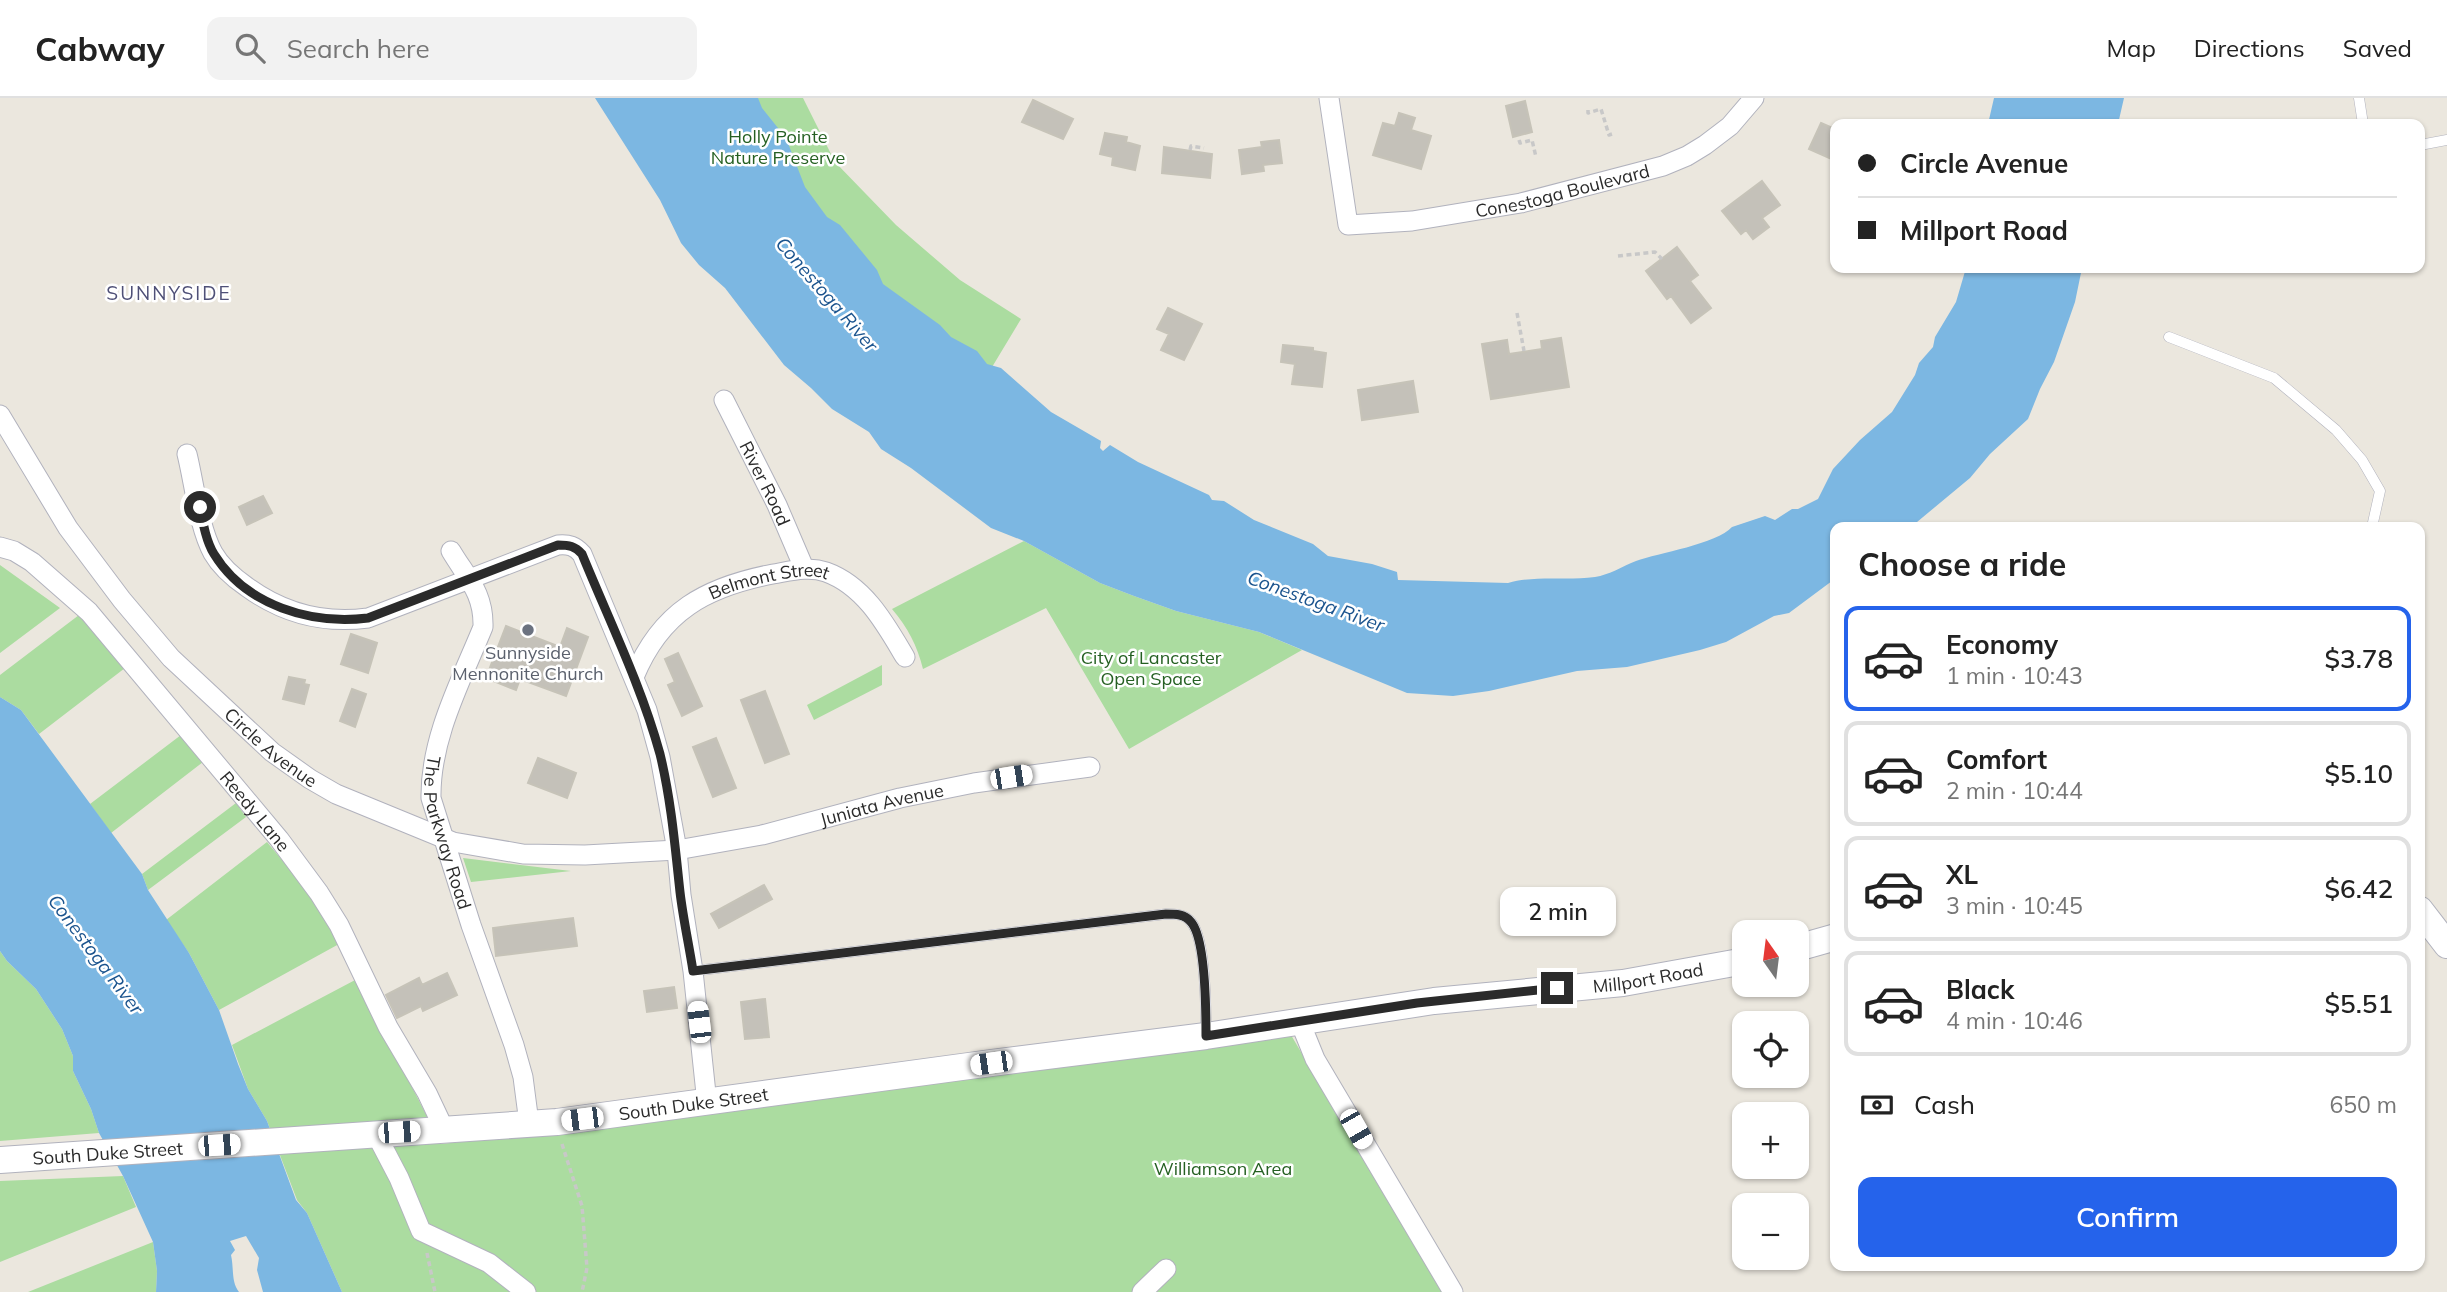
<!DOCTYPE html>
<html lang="en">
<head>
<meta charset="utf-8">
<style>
	:root { --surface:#fff; --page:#f2f2f2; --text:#222; --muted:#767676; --line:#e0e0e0; --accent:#2563eb }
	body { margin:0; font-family:Mulish,sans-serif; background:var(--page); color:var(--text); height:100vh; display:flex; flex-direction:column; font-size:26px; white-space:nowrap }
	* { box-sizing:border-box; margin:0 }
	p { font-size:23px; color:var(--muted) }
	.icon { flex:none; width:38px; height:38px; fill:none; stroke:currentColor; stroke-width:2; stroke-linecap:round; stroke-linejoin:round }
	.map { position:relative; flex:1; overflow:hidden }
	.side { position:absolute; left:1830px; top:424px; width:595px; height:749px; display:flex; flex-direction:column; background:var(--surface); border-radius:14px; box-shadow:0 2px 5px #0004 }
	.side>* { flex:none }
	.top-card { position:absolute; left:1830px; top:21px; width:595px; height:154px; border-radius:14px; box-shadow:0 2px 5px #0004; display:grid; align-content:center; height:154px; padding:0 28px; background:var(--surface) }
	.needle { width:46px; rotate:346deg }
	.buttons { position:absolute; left:1732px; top:822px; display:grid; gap:14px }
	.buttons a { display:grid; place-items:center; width:77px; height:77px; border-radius:14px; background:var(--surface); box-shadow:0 2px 5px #0004; font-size:35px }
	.end { position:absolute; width:32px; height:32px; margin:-16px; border:9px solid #2b2b2b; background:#fff; box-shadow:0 0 0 4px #fff }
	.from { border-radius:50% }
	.bubble { position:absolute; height:49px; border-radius:14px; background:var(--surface); box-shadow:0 2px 5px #0004; font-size:23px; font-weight:600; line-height:49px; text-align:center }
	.car { position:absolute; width:21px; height:42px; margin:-21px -10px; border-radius:9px; box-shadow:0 0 5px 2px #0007; background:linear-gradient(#fff 24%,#345 0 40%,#fff 0 76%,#345 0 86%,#fff 0) }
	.top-card b { display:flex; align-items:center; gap:24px; height:66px; font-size:26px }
	.top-card b+b { border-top:2px solid var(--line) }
	.top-card i { width:18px; height:18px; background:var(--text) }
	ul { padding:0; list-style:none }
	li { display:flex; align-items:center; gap:21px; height:105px; margin:0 14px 10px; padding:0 14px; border:4px solid var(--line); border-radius:14px }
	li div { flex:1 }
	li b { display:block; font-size:26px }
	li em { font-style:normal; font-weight:600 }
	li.on { border-color:var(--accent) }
	li>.icon { width:63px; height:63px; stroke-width:1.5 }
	h2 { padding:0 28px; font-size:32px; line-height:84px }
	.pay { display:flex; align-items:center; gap:18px; height:77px; padding:0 28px; font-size:26px }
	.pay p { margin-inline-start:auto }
	.action { display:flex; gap:14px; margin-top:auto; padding:14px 28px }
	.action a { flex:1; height:80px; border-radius:14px; background:var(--accent); color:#fff; font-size:28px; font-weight:600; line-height:80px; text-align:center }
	header { display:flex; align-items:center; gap:42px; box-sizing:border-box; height:98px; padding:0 35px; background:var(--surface); border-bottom:2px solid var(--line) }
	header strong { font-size:33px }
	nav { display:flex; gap:38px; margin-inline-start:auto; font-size:24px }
	.search { width:490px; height:63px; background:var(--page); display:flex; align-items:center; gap:18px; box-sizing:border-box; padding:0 24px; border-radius:14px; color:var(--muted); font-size:26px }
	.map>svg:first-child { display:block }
	.green { fill:#abdca0 }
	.water { fill:#7cb7e2 }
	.building { fill:#c4c1b9; stroke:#c6c3b8; stroke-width:2 }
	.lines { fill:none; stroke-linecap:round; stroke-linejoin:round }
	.lane-casing { stroke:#b1b2bd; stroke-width:11 }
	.street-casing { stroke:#b1b2bd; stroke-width:21 }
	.secondary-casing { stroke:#b1b2bd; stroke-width:28 }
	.path { stroke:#c8c8c8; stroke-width:3.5; stroke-dasharray:5 3.5; stroke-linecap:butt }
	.lane { stroke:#fff; stroke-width:10 }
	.street { stroke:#fff; stroke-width:19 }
	.secondary { stroke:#fff; stroke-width:26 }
	.route { stroke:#2b2b2b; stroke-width:9 }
	.worship-dot { fill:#6b7280; stroke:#fff; stroke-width:2.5 }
	.labels { text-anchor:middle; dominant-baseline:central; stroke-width:5; stroke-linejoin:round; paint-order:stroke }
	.park-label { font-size:18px; fill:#256022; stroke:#fff }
	.street-label { font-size:18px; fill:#2b2b2b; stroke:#fff }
	.worship-label { font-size:18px; fill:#5b616d; stroke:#fff }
	.neighbourhood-label { font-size:19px; letter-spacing:2px; fill:#4f5077; stroke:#fff }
	.water-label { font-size:19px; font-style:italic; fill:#1b548e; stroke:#fff }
</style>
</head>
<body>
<header>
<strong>Cabway</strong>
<div class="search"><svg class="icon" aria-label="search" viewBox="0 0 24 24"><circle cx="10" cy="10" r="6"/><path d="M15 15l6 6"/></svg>Search here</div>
<nav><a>Map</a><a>Directions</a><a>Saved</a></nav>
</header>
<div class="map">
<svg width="2447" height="1194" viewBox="0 0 2447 1194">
	<rect width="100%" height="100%" fill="#ebe7de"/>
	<path class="green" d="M 709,0 L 803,0 L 835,64 L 896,127 L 960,182 L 1021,221 L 977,294 Z
		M 1024,443 L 1100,485 L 1134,498 L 1176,513 L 1259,534 L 1302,552 L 1129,651 L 1046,510 L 923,571 C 917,547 908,530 892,511 Z
		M 0,467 L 60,510 L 0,555 Z
		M 79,517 L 96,533 L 125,570 L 39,636 L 21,612 L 0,599 L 0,577 Z
		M 882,567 L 882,587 L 814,622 L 807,607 Z
		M 181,637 L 203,664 L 111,735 L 90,706 Z
		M 236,705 L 246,719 L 148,792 L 142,776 Z
		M 267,744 L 312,798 L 339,846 L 219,912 L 189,855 L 166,822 Z
		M 463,760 L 571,773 L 471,784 Z
		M 0,853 L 7,863 L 36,891 L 62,931 L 73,958 L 73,973 L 91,1011 L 99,1035 L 0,1043 Z
		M 357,881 L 441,1046 L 685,1020 L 1291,937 L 1442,1194 L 342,1194 L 307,1115 L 297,1102 L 267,1023 L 248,991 L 232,947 Z
		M 123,1078 L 136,1109 L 0,1164 L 0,1083 Z
		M 153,1144 L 157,1173 L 156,1194 L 28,1194 Z"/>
	<path class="water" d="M 595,0 L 758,0 L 762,10 L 786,40 L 805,89 L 827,119 L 840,127 L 877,172 L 883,186 L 940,227 L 951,239 L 977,253 L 987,266 L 1001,270 L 1051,314 L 1101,343 L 1100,350 L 1103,353 L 1110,347 L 1138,364 L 1209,397 L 1212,402 L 1224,403 L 1254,422 L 1313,446 L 1328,458 L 1372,466 L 1397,474 L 1398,482 L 1508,485 C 1537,477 1566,483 1595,479 C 1609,477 1623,468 1636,463 C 1658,455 1717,446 1732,429 L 1765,418 L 1775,422 L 1792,411 L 1798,411 L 1818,401 L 1833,371 L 1860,342 L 1892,314 L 1915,277 L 1919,265 L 1933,249 L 1935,239 L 1956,204 L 1966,170 L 2082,170 L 2075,204 L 2054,264 L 2040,291 L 2028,321 L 1990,356 L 1970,380 L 1911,429 L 1836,429 L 1836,480 L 1789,515 L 1774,518 L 1726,544 L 1700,552 L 1627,569 L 1577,573 L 1489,593 L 1453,598 L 1407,595 L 1259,534 L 1176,513 L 1134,498 L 1100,485 L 1024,443 L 991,430 L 911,370 L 881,351 L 869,334 L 832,311 L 811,290 L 784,267 L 725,190 L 699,167 L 681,145 L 660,102 Z
		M 1994,0 L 2124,0 L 2118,26 L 1988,26 Z
		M 0,599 L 21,612 L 142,776 L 148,792 L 189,855 L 219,912 L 238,966 L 248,991 L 267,1023 L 296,1102 L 307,1115 L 342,1194 L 263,1194 L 257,1172 L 259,1160 L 246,1138 L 230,1143 L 235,1152 L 231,1157 C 234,1170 231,1184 239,1194 L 156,1194 L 157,1173 L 153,1144 L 123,1078 L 99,1035 L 91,1011 L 73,973 L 73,958 L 62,931 L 36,891 L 7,863 L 0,853 Z"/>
	<path class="building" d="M 1033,2 L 1073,21 L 1063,41 L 1022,24 Z
		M 1525,3 L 1532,34 L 1513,39 L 1506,8 Z
		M 1399,15 L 1415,20 L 1411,32 L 1431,38 L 1421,71 L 1373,57 L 1383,25 L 1395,28 Z
		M 1821,25 L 1835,31 L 1831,40 L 1836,42 L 1836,63 L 1809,51 Z
		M 1105,35 L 1127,39 L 1126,44 L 1140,48 L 1135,72 L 1112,67 L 1113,59 L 1100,56 Z
		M 1279,42 L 1282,65 L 1263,67 L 1264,73 L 1242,76 L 1239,52 L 1262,49 L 1261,44 Z
		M 1164,49 L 1212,56 L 1210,80 L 1162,75 Z
		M 1762,83 L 1780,107 L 1762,120 L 1769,129 L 1753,141 L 1746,132 L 1741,136 L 1722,113 Z
		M 1677,149 L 1698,177 L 1690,183 L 1711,210 L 1691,225 L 1671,198 L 1667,201 L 1646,173 Z
		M 1168,210 L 1202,226 L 1184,262 L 1161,252 L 1169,236 L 1157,231 Z
		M 1561,240 L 1569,289 L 1491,301 L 1482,246 L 1507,242 L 1509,256 L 1542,251 L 1541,243 Z
		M 1283,247 L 1313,250 L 1313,253 L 1326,255 L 1322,289 L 1292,286 L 1295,266 L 1281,264 Z
		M 1413,283 L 1418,314 L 1362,322 L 1358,292 Z
		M 263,398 L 272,415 L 247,427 L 239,409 Z
		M 506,528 L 560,549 L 567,530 L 588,539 L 566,598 L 520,581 L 516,592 L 486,580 Z
		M 351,536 L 377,545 L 368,575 L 341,566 Z
		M 678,555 L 702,608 L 682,618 L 668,587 L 675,584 L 665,561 Z
		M 289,579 L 305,582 L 304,586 L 309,587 L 304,606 L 283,601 Z
		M 352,591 L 366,596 L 355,629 L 340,623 Z
		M 765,593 L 789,656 L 765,665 L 741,602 Z
		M 716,640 L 736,690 L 713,699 L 693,649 Z
		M 538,660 L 576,675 L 567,700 L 528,685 Z
		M 764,787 L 772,801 L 719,830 L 711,816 Z
		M 573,820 L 577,848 L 496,858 L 493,830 Z
		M 447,875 L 457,897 L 423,913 L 421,908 L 397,920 L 386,897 L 419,880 L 422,887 Z
		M 674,889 L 677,910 L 647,914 L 644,893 Z
		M 765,901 L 769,939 L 745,941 L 741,904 Z"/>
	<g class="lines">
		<g class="lane-casing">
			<path id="lane" d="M 2359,0 L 2363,26
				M 2420,47 L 2447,42
				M 2169,239 L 2274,280 L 2336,332 L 2362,362 L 2380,393 L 2372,429
				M 693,873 L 1166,816 C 1175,816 1185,816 1191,824 C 1206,841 1206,913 1206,938"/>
		</g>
		<g class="street-casing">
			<g id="street">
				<path id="s1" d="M 1329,0 L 1348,127 L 1412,123 L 1521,105 L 1663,68 L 1687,58 L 1705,47 L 1730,28 L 1754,0"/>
				<path id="s2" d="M 724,302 L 777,407 L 804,470"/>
				<path id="s3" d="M 0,317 L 68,430 L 122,502 L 171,560 L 272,654 L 310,681 L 336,696 L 453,744 L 523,756 L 585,757 L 677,752 L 762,737 L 900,700 L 974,685 L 1090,669"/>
				<path d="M 187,356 C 194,384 199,430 213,455 C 221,469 234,480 247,489 C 284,516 323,526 368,520 L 558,447 C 569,446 575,448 582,456 L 647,612 L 660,659 L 677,752 L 681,797 L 693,873 L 707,1005"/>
				<path id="s4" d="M 0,449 L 14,453 L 32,464 L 89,514 L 279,741 L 319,795 L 339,827 L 388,929 L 427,995 L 444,1031"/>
				<path id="s5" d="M 451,453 C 467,480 484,495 483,529 C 461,583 430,640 431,700 L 471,827 L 514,947 L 523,979 L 529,1025"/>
				<path id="s6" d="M 634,579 C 661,513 706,489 773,476 C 791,473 809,468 826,474 C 865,488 886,527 905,559"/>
				<path d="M 1300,924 L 1315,961 L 1453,1194"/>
				<path d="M 376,1036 L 399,1080 L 421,1133 L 489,1165 L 526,1194"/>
				<path d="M 1142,1194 L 1166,1171"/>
			</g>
		</g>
		<g class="secondary-casing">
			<g id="secondary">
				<path d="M 2420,812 L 2447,847"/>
				<path d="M 1797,850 L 1836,839"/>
				<path id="s7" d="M 0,1062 L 557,1024 L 991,965 L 1206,938 L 1434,903 L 1623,885 L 1745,863"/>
			</g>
		</g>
		<path class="path" d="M 1588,12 L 1588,15 L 1601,11 L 1609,37 L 1612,36
			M 1519,42 L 1520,45 L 1532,42 L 1536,59
			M 1190,52 L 1191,48 L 1204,50
			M 1618,158 L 1655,154 L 1662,161
			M 1517,215 L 1524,253
			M 562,1046 L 582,1108 L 587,1170 L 582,1194
			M 427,1155 L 435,1194"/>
		<use href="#lane" class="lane"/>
		<use href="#street" class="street"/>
		<use href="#secondary" class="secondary"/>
	</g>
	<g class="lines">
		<path class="route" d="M 200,409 C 203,425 206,443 214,456 C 246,508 312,527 368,520 L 558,447 C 569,447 575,448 582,456 C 609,522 641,587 660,656 C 671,701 675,748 680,794 C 683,820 689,847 693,873 L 1166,816 C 1175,816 1185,816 1191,824 C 1206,841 1206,914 1206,938 L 1417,905 L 1557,890"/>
	</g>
	<circle class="worship-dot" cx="528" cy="532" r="7"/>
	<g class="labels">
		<g class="park-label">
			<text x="778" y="38">Holly Pointe<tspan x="778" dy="21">Nature Preserve</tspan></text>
			<text x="1151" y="559">City of Lancaster<tspan x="1151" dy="21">Open Space</tspan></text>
			<text x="1223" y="1070">Williamson Area</text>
		</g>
		<g class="street-label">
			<text stroke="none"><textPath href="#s1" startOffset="346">Conestoga Boulevard</textPath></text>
			<text stroke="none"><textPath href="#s2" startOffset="93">River Road</textPath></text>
			<text stroke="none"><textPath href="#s6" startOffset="177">Belmont Street</textPath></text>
			<text stroke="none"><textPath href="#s3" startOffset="432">Circle Avenue</textPath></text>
			<text stroke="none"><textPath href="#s3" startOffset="1074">Juniata Avenue</textPath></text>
			<text stroke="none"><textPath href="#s4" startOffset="371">Reedy Lane</textPath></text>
			<text stroke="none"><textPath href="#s5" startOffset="301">The Parkway Road</textPath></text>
			<text stroke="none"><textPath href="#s7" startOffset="1659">Millport Road</textPath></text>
			<text stroke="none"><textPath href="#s7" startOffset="696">South Duke Street</textPath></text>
			<text stroke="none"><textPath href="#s7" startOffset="108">South Duke Street</textPath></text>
		</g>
		<g class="worship-label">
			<text x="528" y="554">Sunnyside<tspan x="528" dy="21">Mennonite Church</tspan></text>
		</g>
		<g class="neighbourhood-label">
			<text x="169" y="195">SUNNYSIDE</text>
		</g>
		<g class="water-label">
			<text transform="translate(827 196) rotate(49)">Conestoga River</text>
			<text transform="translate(1316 503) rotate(20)">Conestoga River</text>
			<text transform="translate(96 856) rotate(53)">Conestoga River</text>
		</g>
	</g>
</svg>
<div class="buttons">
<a><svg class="needle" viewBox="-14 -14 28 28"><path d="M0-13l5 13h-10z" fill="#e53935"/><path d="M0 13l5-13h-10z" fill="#767676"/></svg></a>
<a><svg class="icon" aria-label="locate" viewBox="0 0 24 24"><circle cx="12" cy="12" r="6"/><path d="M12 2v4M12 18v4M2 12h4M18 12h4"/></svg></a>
<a>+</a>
<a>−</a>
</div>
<i class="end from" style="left:200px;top:409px"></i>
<i class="end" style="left:1557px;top:890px"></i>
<div class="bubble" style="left:1500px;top:789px;width:116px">2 min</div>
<i class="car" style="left:1011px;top:679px;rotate:81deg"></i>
<i class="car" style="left:699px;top:924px;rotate:353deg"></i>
<i class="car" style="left:991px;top:965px;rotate:262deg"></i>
<i class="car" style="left:582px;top:1021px;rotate:263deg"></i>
<i class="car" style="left:1356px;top:1031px;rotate:150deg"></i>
<i class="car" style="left:399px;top:1034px;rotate:86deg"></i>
<i class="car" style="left:219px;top:1047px;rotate:86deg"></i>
<div class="top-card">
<b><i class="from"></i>Circle Avenue</b>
<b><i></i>Millport Road</b>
</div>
<section class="side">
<h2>Choose a ride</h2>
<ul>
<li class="on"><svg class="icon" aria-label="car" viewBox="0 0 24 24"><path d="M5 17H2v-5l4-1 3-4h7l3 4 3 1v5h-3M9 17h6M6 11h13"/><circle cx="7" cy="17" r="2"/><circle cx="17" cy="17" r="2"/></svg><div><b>Economy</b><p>1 min · 10:43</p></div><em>$3.78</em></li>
<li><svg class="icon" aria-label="car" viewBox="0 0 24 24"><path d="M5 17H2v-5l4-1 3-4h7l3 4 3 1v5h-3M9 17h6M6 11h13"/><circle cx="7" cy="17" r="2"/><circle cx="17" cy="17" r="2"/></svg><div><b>Comfort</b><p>2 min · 10:44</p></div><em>$5.10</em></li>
<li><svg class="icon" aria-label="car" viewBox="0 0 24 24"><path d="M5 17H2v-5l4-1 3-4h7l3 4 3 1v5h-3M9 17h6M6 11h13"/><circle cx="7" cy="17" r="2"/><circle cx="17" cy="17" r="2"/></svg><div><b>XL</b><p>3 min · 10:45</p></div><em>$6.42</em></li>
<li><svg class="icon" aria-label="car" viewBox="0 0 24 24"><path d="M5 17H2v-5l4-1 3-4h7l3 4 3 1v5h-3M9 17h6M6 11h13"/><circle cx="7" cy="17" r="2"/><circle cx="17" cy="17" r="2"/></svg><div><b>Black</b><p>4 min · 10:46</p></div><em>$5.51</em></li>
</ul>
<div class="pay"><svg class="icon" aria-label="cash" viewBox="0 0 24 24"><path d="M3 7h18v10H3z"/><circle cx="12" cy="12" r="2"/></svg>Cash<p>650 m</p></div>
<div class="action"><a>Confirm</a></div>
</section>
</div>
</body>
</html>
